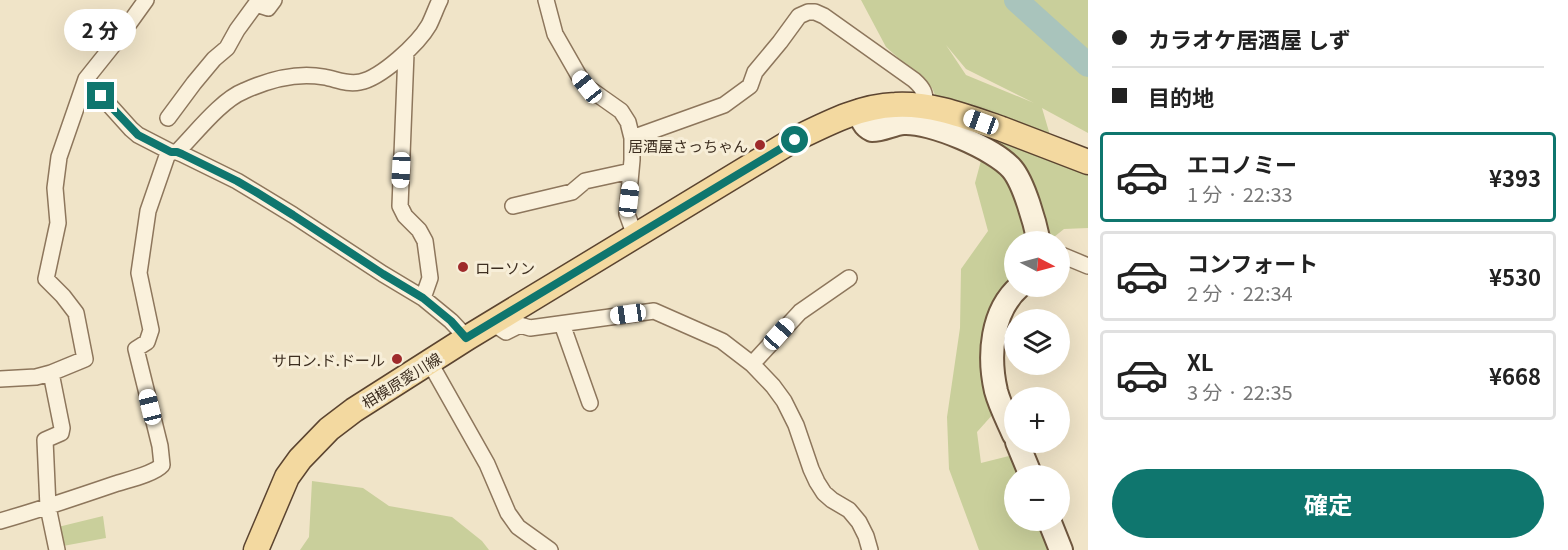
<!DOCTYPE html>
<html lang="ja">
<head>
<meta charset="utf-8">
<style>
	:root { --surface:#fff; --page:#f6f6f6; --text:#222; --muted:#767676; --line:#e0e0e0; --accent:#0f766e }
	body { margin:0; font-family:Georgia,"Noto Sans JP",serif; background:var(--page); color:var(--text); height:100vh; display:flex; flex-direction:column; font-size:22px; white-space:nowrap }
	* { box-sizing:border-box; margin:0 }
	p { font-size:20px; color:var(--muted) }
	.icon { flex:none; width:33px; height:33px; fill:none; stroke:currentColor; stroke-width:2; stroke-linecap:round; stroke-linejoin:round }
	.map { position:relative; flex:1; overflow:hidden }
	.details { display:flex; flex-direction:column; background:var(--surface); width:480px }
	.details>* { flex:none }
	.banner { display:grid; align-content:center; height:132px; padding:0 24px; background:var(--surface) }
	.needle { width:39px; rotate:96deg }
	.buttons { position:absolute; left:1004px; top:231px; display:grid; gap:12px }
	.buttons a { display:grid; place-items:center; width:66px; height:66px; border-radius:50%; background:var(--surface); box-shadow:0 6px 24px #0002; font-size:30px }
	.end { position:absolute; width:27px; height:27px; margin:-14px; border:8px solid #0f766e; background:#fff; box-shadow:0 0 0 3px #fff }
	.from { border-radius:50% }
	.bubble { position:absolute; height:42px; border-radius:21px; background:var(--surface); box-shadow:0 6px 24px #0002; font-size:20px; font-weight:700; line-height:42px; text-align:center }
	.car { position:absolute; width:18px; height:36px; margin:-18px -9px; border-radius:8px; box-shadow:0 0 4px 2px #0007; background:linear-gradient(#fff 24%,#345 0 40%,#fff 0 76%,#345 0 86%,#fff 0) }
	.banner b { display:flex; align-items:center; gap:21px; height:57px; font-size:22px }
	.banner b+b { border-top:2px solid var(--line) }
	.banner i { width:15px; height:15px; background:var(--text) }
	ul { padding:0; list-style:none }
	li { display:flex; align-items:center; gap:18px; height:90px; margin:0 12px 9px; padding:0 12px; border:3px solid var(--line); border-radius:6px }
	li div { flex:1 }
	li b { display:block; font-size:22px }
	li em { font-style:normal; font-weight:700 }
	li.current { border-color:var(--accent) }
	li>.icon { width:54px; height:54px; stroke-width:1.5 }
	.cta { display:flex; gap:12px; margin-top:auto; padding:12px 24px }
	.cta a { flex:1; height:69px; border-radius:36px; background:var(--accent); color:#fff; font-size:24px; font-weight:700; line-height:69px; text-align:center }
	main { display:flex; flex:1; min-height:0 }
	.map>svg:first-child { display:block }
	.green { fill:#c9cf9b; fill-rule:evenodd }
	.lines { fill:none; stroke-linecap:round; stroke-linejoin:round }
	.river { stroke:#a9c4bc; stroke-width:24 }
	.street-casing { stroke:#8d765c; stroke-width:18 }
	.secondary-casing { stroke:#6f573f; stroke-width:26 }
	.primary-casing { stroke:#5b4430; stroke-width:27 }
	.street { stroke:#faf1dc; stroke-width:15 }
	.secondary { stroke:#faf1dc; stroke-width:22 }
	.primary { stroke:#f3d9a0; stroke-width:24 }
	.route { stroke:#0f766e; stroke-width:8 }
	.poi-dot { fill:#9e2a2b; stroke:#f7eed8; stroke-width:2 }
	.labels { text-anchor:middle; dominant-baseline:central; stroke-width:6; stroke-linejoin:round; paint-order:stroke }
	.poi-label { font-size:15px; fill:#3d2e20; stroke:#f7eed8; text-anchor:end }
	.street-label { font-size:15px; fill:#3d2e20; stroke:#f7eed8 }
</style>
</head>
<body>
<main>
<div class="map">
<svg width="1088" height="550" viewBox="0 0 1088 550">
	<rect width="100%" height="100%" fill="#f0e4c8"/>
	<path class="green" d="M 861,0 L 1007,0 L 1041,32 L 1088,70 L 1088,133 L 1042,108 L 1057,159 L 1088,173 L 1088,228 L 1064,229 L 1049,241 L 1014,242 L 1014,276 L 998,295 L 994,413 L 977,432 L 981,463 L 1013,455 L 1023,475 L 1014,476 L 1014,520 L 1038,521 L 1048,550 L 979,550 L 949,469 L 947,417 L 960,328 L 961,269 L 988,231 L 975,183 L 987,138 L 975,110 L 936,97 L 932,88 L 886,47 ZM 946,45 L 966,69 L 1034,103 L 966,75 Z
		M 1028,0 L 1088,0 L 1088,55 L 1052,24 Z
		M 312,481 L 363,488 L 389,506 L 452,517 L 482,541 L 489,550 L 300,550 L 309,537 Z
		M 103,516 L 106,538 L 63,546 L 58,527 Z"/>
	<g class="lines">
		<path class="river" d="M 1016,0 L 1088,65"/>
		<g class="street-casing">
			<path id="street" d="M 546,0 L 555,34 L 579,76 L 587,87 L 621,111 L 628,122 L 632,138 L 632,160 L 627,214 L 635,236
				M 406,53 L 400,206 L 405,216 L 419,230 L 425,241 L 430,278 L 423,298
				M 86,79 L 131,129 L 138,135 L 171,152 L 177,152 L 182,154 L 237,181 L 293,215 L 383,274 L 423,298 L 451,321 L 467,338
				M 168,118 L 194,83 L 214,59 L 227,48 L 237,30 L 256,4 L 268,8 L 274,0
				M 632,138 L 724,105 L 750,86 L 755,72 L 780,42 L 799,16 L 808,12 L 815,12 L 824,16 L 914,80 C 923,88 926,93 925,106
				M 177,152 C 195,134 221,100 244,91 C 268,80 297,72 324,77 C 336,79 347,85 360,82 C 381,78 418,44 429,25 C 433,17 436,8 440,0
				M 513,206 L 572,192 L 585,181 L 631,171
				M 1059,254 L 1088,266
				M 495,322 L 500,328 L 506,332 L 520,325 L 530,328 L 654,311 L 722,341 L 752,364 L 773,386 L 784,401 L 796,425 L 811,469 L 817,482 L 824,493 L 832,500 L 849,510 L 859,522 L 866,536 L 870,550
				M 562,324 L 590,403
				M 430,363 L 487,464 L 508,513 L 518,527 L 550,550
				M 752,364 L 800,312 L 849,278
				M 51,373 L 85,359 L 76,313 L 63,296 L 46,279 L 58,223 L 55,188 L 59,157 L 86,79 L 118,39 L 146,0
				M 0,379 L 36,377 L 51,373 L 62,428 L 61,433 L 45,440 L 48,507 L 57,550
				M 0,521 C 39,510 77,497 115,484 C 127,480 154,474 162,465 L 160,446 L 136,349 L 147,342 L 151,330 L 139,273 L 148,211 L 167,156 L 171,152"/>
		</g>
		<g class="secondary-casing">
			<path id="secondary" d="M 860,111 C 862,120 863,126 872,130 C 883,130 893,124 903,123 C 930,121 995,149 1012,169 C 1024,183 1035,223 1039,242
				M 1014,435 C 1008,421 1000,406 996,391 C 988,356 991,311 1020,286
				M 1017,442 L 1031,476
				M 1049,520 L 1061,550"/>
		</g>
		<g class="primary-casing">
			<path id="primary" d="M 256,550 L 287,477 L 300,459 L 329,429 L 354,410 L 467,338 L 795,139 C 826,124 860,106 895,105 C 933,103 967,117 1002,129 C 1031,140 1059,151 1088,162"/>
		</g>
		<use href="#street" class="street"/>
		<use href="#secondary" class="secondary"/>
		<use href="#primary" class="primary"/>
	</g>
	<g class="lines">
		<path class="route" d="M 101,96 L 138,135 L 171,152 L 177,152 L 182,154 L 237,181 L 256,192 L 293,215 L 383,274 L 423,298 L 451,321 L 466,338 L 795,140"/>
	</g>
	<g class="poi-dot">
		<circle cx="760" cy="145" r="6"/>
		<circle cx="463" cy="267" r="6"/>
		<circle cx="397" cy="359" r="6"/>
	</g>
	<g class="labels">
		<g class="poi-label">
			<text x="748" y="145">居酒屋さっちゃん</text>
			<text x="475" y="267" text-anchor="start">ローソン</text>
			<text x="385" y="359">サロン.ド.ドール</text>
		</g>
		<g class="street-label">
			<text transform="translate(401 380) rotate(-32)">相模原愛川線</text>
		</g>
	</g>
</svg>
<div class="buttons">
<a><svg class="needle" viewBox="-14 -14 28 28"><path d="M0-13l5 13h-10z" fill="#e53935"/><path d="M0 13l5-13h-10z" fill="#767676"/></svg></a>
<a><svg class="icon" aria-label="layers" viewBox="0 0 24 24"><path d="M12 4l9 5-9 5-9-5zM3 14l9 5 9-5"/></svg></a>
<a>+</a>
<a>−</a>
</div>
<i class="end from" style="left:795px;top:140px"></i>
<i class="end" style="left:101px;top:96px"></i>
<div class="bubble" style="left:64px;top:9px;width:72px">2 分</div>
<i class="car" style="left:587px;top:87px;rotate:321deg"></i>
<i class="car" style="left:981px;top:122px;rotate:290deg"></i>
<i class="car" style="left:401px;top:170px;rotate:183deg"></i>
<i class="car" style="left:629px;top:199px;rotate:7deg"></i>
<i class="car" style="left:628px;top:314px;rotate:262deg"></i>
<i class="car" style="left:779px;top:334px;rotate:42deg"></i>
<i class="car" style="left:150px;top:407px;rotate:346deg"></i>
</div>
<section class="details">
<div class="banner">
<b><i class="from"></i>カラオケ居酒屋 しず</b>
<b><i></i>目的地</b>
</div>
<ul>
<li class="current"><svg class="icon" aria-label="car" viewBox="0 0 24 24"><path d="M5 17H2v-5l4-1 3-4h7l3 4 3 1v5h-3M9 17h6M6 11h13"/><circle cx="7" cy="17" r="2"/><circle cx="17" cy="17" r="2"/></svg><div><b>エコノミー</b><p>1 分 · 22:33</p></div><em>¥393</em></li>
<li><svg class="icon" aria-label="car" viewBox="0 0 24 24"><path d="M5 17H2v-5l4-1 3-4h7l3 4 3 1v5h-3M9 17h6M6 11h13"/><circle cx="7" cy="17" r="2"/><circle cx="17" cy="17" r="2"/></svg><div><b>コンフォート</b><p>2 分 · 22:34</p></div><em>¥530</em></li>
<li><svg class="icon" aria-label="car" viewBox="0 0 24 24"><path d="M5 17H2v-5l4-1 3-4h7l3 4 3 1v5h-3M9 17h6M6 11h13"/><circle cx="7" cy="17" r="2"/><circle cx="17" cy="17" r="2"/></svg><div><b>XL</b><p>3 分 · 22:35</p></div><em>¥668</em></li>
</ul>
<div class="cta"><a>確定</a></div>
</section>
</main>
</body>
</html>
